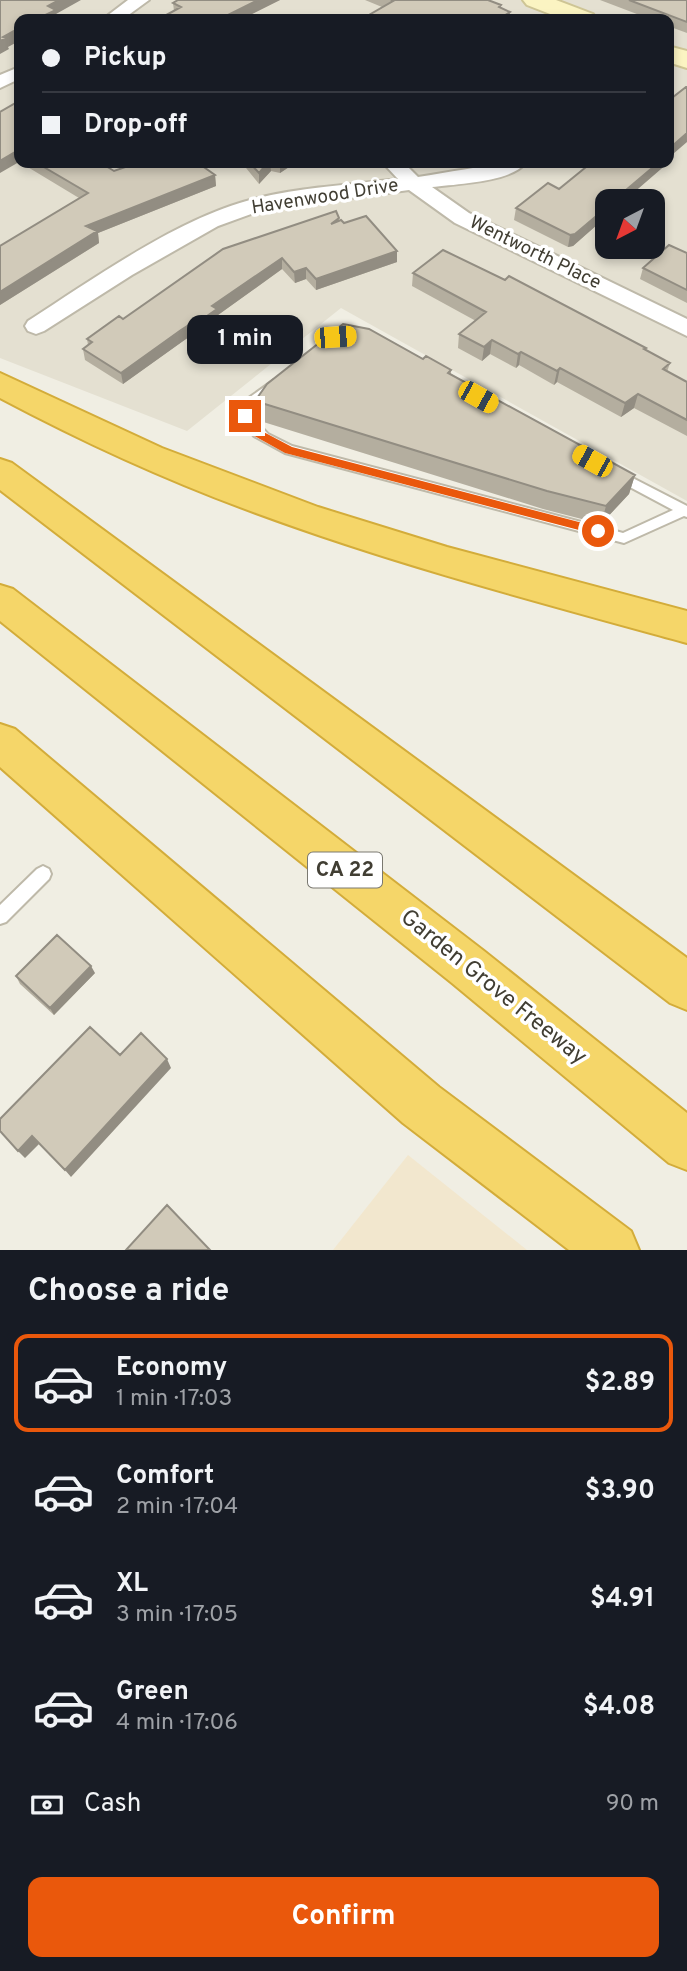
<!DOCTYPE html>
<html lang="en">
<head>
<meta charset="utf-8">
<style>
	:root { --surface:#171b24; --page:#242831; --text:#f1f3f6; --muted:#9ea1a6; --line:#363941; --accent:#ea580c }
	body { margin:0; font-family:Overpass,sans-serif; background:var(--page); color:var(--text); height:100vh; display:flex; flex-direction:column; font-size:26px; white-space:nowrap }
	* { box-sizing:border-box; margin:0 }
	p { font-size:23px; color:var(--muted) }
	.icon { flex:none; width:38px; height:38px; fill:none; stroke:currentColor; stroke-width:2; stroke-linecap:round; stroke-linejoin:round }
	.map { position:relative; height:1250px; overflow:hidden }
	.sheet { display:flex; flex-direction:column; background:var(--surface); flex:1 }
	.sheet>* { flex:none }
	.hud { position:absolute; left:14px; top:14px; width:660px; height:154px; border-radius:14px; box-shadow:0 4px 10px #0003; display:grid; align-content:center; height:154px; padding:0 28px; background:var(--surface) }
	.needle { width:46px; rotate:221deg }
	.controls { position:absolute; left:595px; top:189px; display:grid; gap:14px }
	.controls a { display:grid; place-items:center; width:70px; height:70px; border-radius:14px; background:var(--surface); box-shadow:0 4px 10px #0003; font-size:35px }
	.end { position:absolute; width:32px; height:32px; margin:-16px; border:9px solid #ea580c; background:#fff; box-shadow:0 0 0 4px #fff }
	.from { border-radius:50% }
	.bubble { position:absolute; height:49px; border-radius:14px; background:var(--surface); box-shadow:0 4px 10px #0003; font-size:23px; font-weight:700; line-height:49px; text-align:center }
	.car { position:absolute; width:21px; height:42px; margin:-21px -10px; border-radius:9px; box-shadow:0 0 5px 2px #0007; background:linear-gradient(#f5c518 24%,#345 0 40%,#f5c518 0 76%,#345 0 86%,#f5c518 0) }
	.hud b { display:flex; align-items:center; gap:24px; height:66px; font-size:26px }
	.hud b+b { border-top:2px solid var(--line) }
	.hud i { width:18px; height:18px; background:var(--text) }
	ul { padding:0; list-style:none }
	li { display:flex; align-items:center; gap:21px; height:98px; margin:0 14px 10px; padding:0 14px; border:4px solid transparent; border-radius:14px }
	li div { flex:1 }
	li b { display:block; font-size:26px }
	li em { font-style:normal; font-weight:700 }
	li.selected { border-color:var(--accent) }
	li>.icon { width:63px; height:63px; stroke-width:1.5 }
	h2 { padding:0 28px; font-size:32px; line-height:84px }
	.pay { display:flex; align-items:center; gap:18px; height:77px; padding:0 28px; font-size:26px }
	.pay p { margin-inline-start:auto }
	.primary-button { display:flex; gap:14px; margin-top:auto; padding:14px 28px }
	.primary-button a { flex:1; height:80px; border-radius:14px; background:var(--accent); color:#fff; font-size:28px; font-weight:700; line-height:80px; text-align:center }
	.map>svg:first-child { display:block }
	.residential { fill:#e4e0d1; fill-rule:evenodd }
	.commercial { fill:#f2e7ce }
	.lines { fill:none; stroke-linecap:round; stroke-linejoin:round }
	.lane-casing { stroke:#beb9a9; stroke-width:4 }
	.street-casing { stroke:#beb9a9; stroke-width:4 }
	.secondary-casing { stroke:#cec595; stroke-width:4 }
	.highway-casing { stroke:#d3ac3a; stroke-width:4 }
	.lane { fill:#fff; fill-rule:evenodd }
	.street { fill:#fff; fill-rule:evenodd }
	.secondary { fill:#fbf4c2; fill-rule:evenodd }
	.highway { fill:#f5d669; fill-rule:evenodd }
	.wall { fill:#b4ae9f }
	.shaded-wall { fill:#928d82 }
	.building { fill:#d1cab9; stroke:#928d82; stroke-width:2 }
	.route { fill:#ea580c }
	.labels { text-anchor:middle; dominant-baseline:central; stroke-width:7; stroke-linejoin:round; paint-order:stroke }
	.far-street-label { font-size:19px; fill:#413e33; stroke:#fff }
	.shield { fill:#fff; stroke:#7a7870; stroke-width:2 }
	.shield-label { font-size:21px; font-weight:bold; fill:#413e33 }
	.street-label { font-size:23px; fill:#413e33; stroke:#fff }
</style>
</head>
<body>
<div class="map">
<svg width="687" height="1250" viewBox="0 0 687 1250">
	<rect width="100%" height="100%" fill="#f0eee3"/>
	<path class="residential" d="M 0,0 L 687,0 L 687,501 L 341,308 L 187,431 L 0,358 ZM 19,19 L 668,19 L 668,163 L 19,163 ZM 607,201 L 653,201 L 653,247 L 607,247 Z"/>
	<path class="commercial" d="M 408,1155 L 527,1250 L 333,1250 Z"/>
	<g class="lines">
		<g class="lane-casing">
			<path id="lane" d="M 274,380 L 278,381 L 278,387 L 255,405 L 251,416 L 268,434 L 292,446 L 623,533 L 673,510 L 613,478 L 611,475 L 613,472 L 617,470 L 687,506 L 687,517 L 684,516 L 624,543 L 285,453 L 254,436 L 239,416 L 246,400 Z
				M 43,866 L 49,869 L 51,874 L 49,879 L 6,922 L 0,924 L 0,905 L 37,869 Z"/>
		</g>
		<g class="street-casing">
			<path id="street" d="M 128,0 L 149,0 L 123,19 L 103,19 Z
				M 19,67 L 19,79 L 0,88 L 0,75 Z
				M 383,163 L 404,163 L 418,177 C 454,172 490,163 525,163 C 512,182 455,184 432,187 L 469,213 L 687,319 L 687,336 L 455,223 L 409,190 L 262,210 L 218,226 L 132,275 L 44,331 L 36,334 L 28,331 L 25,326 L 28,321 C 93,279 180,217 254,199 C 299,187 352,185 398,179 Z"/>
		</g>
		<g class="secondary-casing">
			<path id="secondary" d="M 523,0 L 556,0 L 593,14 L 596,19 L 563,19 L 527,5 Z
				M 668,46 L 687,51 L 687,68 L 668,62 Z"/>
		</g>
		<g class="highway-casing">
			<path id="highway" d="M 0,373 L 162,448 L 318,507 L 447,547 L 687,611 L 687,643 C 542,603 397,565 256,513 C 168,481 83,442 0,398 Z
				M 0,459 L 12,463 L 687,958 L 687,1010 L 670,1003 L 0,490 Z
				M 0,585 L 13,589 L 484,951 L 687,1113 L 687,1170 L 669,1163 L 452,983 L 0,621 Z
				M 0,724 L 15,729 L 439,1087 L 631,1231 L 639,1250 L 569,1250 L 403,1123 L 0,767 Z"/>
		</g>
		<use href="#lane" class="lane"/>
		<use href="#street" class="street"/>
		<use href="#secondary" class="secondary"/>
		<use href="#highway" class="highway"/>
	</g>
	<path class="wall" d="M 178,0 L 280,0 L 242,19 L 159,19 L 174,11 L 173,3 Z
		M 365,0 L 488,0 L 501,5 L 501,8 L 382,7 Z
		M 600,0 L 687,0 L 687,33 L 668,26 L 668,19 L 650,19 Z
		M 21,163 L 101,163 L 114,171 L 215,175 L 216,186 L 98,233 L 99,243 L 0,305 L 0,246 L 79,198 Z
		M 242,163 L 295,163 L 280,173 L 271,171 L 259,184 Z
		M 559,189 L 607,201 L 607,216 L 573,246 L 568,247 L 514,220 L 516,208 Z
		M 339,218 L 339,221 L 397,262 L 316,290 L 306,279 L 295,283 L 282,269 L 218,315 L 218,320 L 196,336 L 193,334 L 183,341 L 123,384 L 85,360 L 83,349 L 88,345 L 87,339 L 123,319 Z
		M 687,253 L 687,303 L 640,279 L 643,268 Z
		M 413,273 L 646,348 L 645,350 L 670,363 L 667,372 L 687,382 L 687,436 L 634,408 L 621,417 L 557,382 L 554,385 L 519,365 L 516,368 L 490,354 L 482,361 L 458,348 L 459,334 L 476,321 L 412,286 Z
		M 423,359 L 451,370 L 451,374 L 635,475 L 629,494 L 601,524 L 543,509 L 257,420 L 255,401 Z
		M 95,973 L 54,1015 L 20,984 L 16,976 Z"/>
	<path class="shaded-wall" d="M 59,0 L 81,0 L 56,14 L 57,19 L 37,19 L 48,6 Z
		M 258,0 L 280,0 L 242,19 L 220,19 Z
		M 510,12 L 509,19 L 499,19 Z
		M 19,28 L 19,41 L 8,47 L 9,49 L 0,54 L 0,41 L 3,37 Z
		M 687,133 L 687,142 L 673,154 L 672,160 L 668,163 L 668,154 L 671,147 Z
		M 17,151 L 19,162 L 0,173 L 0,161 Z
		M 267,163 L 270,163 L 271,171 L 259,184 L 259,173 Z
		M 280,163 L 295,163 L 280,173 Z
		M 658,163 L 668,163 L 624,201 L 613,201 Z
		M 215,175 L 216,186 L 98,233 L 99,243 L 0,305 L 0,292 L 86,226 Z
		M 607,207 L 607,216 L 573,246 L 568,247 L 570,235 Z
		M 397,251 L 397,262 L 316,290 L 316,279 Z
		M 282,258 L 282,269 L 218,315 L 218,320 L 196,336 L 194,325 L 212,306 Z
		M 306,268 L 306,279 L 295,283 L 294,272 Z
		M 192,323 L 193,334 L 123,384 L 121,373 Z
		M 492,340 L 490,354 L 482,361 L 484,347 Z
		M 521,352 L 519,365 L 516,368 L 518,354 Z
		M 560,368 L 557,382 L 554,385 L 557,371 Z
		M 638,394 L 634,408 L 621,417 L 625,403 Z
		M 635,475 L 629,494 L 601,524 L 606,506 Z
		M 91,966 L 95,973 L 54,1015 L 50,1008 Z
		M 167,1059 L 171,1068 L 71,1177 L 65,1170 Z
		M 32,1136 L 39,1144 L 25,1158 L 18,1151 Z"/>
	<path class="building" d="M 0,0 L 59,0 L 48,6 L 56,10 L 37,19 L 19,19 L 19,28 L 3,37 L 6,38 L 0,41 Z
		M 178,0 L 258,0 L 220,19 L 159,19 L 181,7 L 173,3 Z
		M 391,0 L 488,0 L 501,5 L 499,7 L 510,12 L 499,19 L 362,19 L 393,1 Z
		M 629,0 L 687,0 L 687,22 Z
		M 686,87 L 687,87 L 687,133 L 671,147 L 674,148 L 668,154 L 668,101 Z
		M 19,101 L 19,152 L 17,151 L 0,161 L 0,112 Z
		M 37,163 L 101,163 L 114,171 L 137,163 L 198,163 L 215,175 L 86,226 L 97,231 L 0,292 L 0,246 L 88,193 Z
		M 250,163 L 267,163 L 259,173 Z
		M 591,163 L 658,163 L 613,201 L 607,201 L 607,207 L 575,234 L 570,235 L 516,208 L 548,183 L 559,189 Z
		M 336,211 L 339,218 L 331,224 L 341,220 L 344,223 L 366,216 L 397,251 L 316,279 L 306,268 L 294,272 L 282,258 L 212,306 L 217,309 L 194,325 L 192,323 L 181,330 L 121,373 L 83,349 L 92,342 L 87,339 L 119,316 L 123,319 L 223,249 Z
		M 669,245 L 687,253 L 687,290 L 643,268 Z
		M 443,250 L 505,280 L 509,276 L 646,348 L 644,349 L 670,363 L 663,369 L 687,382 L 687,420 L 638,394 L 625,403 L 560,368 L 557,371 L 521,352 L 518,354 L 492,340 L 484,347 L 459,334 L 486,312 L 413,273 Z
		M 343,324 L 369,329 L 423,359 L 426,356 L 451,370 L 448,373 L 635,475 L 606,506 L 547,491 L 255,401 L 267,384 Z
		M 57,935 L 91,966 L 50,1008 L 16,976 Z
		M 90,1027 L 120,1055 L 141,1033 L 167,1059 L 65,1170 L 32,1136 L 18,1151 L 0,1131 L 0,1119 Z
		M 167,1205 L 210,1250 L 126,1250 Z"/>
	<path class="route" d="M 241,414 L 248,414 L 256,428 L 292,447 L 598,527 L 603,531 L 598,535 L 285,453 L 249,433 L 240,416 Z"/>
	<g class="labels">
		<g class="far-street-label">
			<text transform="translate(325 197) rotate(-9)">Havenwood Drive</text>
			<text transform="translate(535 253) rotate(26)">Wentworth Place</text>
		</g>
		<rect class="shield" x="308" y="852.5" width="74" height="35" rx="5"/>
		<g class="shield-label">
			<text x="345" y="870">CA 22</text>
		</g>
		<g class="street-label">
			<text transform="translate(493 988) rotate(39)">Garden Grove Freeway</text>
		</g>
	</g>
</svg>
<div class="controls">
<a><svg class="needle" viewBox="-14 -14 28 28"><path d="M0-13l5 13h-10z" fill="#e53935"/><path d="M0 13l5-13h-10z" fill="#9ea1a6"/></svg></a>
</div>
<i class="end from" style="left:598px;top:531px"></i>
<i class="end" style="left:245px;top:416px"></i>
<div class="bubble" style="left:187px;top:315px;width:116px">1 min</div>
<i class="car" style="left:335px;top:337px;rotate:86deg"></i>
<i class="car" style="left:478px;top:397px;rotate:119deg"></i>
<i class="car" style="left:592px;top:461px;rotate:299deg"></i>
<div class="hud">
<b><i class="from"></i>Pickup</b>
<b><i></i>Drop-off</b>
</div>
</div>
<section class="sheet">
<h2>Choose a ride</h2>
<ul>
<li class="selected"><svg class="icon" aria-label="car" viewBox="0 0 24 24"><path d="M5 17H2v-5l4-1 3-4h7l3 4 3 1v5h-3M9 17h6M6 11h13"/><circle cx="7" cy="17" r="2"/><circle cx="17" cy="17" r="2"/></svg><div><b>Economy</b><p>1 min · 17:03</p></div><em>$2.89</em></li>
<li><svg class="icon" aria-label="car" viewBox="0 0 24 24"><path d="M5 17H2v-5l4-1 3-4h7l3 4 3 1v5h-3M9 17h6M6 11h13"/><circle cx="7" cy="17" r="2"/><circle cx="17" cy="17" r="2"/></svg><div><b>Comfort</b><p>2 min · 17:04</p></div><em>$3.90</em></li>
<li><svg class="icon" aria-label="car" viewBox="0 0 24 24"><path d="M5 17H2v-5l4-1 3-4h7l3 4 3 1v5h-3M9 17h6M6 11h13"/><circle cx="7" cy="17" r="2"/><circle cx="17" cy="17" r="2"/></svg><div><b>XL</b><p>3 min · 17:05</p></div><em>$4.91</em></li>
<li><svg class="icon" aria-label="car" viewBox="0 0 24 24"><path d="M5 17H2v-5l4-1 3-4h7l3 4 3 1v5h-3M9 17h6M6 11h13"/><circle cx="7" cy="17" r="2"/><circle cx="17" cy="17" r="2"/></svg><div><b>Green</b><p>4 min · 17:06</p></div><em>$4.08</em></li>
</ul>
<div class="pay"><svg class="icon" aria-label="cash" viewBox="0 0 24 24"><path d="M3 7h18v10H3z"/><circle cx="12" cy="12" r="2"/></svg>Cash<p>90 m</p></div>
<div class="primary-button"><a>Confirm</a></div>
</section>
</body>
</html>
